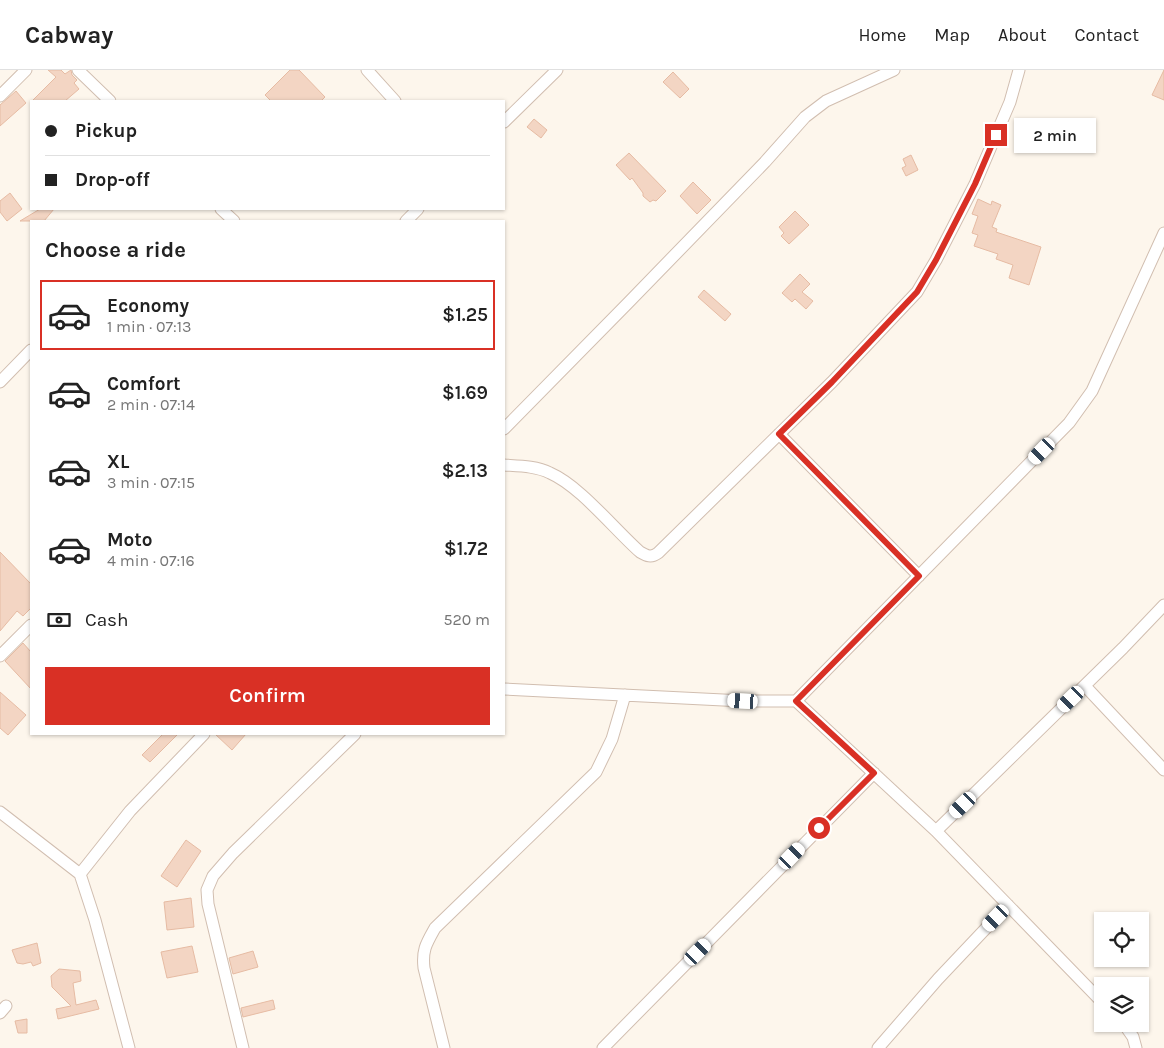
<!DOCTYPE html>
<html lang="en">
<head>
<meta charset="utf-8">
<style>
	:root { --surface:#fff; --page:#f6f6f6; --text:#222; --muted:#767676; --line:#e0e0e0; --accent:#d93025 }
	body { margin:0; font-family:Karla,sans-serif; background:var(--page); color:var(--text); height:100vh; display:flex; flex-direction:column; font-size:19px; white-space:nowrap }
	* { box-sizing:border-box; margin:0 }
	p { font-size:16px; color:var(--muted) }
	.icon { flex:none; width:28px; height:28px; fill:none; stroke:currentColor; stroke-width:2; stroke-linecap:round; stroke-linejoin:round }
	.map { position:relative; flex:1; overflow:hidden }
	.drawer { position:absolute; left:30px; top:150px; width:475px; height:515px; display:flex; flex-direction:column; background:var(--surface); border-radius:0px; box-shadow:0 1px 4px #0004 }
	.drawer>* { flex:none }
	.banner { position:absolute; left:30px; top:30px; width:475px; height:110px; border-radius:0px; box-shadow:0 1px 4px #0004; display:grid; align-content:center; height:110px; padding:0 15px; background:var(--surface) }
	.controls { position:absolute; left:1094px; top:842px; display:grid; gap:10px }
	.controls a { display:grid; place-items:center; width:55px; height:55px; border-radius:0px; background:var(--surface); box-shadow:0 1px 4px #0004; font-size:25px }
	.end { position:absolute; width:22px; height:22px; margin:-11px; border:6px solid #d93025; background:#fff; box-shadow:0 0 0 2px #fff }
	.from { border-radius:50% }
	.bubble { position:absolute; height:35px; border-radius:0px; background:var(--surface); box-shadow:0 1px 4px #0004; font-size:16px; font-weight:600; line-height:35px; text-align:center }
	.car { position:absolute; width:15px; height:30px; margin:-15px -8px; border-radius:6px; box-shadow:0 0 4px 1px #0007; background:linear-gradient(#fff 24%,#345 0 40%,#fff 0 76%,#345 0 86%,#fff 0) }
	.banner b { display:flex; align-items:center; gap:18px; height:48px; font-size:19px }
	.banner b+b { border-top:1px solid var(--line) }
	.banner i { width:12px; height:12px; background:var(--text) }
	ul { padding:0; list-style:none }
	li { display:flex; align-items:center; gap:15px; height:70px; margin:0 10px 8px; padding:0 5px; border:2px solid transparent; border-radius:0px }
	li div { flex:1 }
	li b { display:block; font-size:19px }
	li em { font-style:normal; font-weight:600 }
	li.current { border-color:var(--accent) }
	li>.icon { width:45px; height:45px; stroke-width:1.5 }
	h2 { padding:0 15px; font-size:22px; line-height:60px }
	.pay { display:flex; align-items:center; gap:12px; height:55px; padding:0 15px; font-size:19px }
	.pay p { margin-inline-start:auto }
	.button { display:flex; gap:10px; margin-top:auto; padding:10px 15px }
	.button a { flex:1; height:58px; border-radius:0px; background:var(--accent); color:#fff; font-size:20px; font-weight:600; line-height:58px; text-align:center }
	header { display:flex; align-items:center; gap:30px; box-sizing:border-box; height:70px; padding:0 25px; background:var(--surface); border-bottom:1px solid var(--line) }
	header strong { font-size:24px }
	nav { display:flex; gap:28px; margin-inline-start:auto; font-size:18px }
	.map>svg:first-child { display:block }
	.building { fill:#f3d5c3; stroke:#e6bba3 }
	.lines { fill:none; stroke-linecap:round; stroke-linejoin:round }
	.minor-casing { stroke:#d1beb0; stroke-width:13 }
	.minor { stroke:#fff; stroke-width:11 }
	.route { stroke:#d93025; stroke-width:6 }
</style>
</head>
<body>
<header>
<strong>Cabway</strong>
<nav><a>Home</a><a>Map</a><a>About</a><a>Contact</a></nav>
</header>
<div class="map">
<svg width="1164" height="978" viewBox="0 0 1164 978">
	<rect width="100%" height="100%" fill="#fdf6ec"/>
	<path class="building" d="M 48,0 L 61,0 L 65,4 L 71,0 L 72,5 L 77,10 L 74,13 L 79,19 L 65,31 L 32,31 L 56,7 Z
		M 290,0 L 299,0 L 325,27 L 321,31 L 271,31 L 265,25 Z
		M 1164,0 L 1164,30 L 1152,25 Z
		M 673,2 L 689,19 L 680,28 L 663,12 Z
		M 16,21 L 26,33 L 0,56 L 0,35 Z
		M 534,49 L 547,60 L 541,68 L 527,57 Z
		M 629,83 L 666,121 L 656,131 L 653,130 L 650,132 L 643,126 L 643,123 L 632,108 L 630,110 L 616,95 Z
		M 911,85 L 918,100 L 906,106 L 902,98 L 906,96 L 903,89 Z
		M 693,112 L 711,130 L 697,144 L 680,126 Z
		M 10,123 L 22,139 L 7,151 L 0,142 L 0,131 Z
		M 978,129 L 991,135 L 992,131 L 1001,135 L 992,157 L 997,159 L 996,162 L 1041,177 L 1029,215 L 1009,208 L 1013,195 L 996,189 L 998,184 L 974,176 L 978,165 L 972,163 L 978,146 L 972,144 Z
		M 40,139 L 54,139 L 44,151 L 20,151 Z
		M 795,141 L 809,155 L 789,174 L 781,166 L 784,163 L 779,157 Z
		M 800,204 L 810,214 L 802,222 L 813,231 L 806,239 L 795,229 L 792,232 L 782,223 Z
		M 704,220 L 731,244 L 725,251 L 698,227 Z
		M 0,482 L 31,514 L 31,538 L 23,546 L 17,541 L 0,561 Z
		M 23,573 L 31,582 L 31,619 L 5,591 Z
		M 0,622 L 26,645 L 8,665 L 0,658 Z
		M 163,664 L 178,664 L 150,692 L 142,685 Z
		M 215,664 L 246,664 L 232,680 Z
		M 186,770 L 201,781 L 177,817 L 161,806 Z
		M 191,828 L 194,857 L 167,860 L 164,832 Z
		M 37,873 L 41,893 L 33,896 L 31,892 L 23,894 L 17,893 L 12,880 Z
		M 192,876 L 198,902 L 167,908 L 161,882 Z
		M 253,881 L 258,897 L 233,904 L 229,888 Z
		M 59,899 L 80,901 L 81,911 L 73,913 L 76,935 L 96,930 L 99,939 L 58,949 L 56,939 L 71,936 L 52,917 L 51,906 Z
		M 273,930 L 275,939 L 243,947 L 241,938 Z
		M 27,949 L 27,963 L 18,963 L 15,951 Z"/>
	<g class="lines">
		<g class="minor-casing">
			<path id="minor" d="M 78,0 L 110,31
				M 367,0 L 395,31
				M 0,26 L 26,0
				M 504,52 L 557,0
				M 221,139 L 234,151
				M 406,151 L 418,139
				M 0,312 L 31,280
				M 504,359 L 628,233 L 765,92 L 805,47 L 826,31 L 894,0
				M 779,364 L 919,506
				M 504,395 C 519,396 536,396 550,403 C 580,416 614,459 640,482 C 647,486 651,488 658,483 L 832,312 L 917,222 L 936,190 L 975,114 L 1010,32 L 1019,0
				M 0,586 L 31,555
				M 1085,616 L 1164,700
				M 504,619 L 743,631 L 796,631 L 936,761 L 1102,932
				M 796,631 L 1069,353 L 1092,321 L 1164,163
				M 0,742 L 80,804
				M 936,761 L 1123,578 L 1164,535
				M 0,943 L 6,936
				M 1124,954 L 1133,967 L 1136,978
				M 129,978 L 95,850 L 80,804 L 130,741 L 204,664
				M 243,978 L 208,834 L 207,820 L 213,806 L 233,783 L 355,664
				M 444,978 L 424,898 C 422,880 426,874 435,858 L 596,702 L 612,669 L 625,625
				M 603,978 L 874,703
				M 878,978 L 938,909 L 1008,835"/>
		</g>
		<use href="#minor" class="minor"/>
	</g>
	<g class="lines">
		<path class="route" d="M 819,758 L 874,703 L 796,631 L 919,506 L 779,364 L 832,312 L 917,222 L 936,190 L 975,114 L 996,65"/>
	</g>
</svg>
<div class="controls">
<a><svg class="icon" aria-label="locate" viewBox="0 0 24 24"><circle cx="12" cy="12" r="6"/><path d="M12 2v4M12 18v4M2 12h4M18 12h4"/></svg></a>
<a><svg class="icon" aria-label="layers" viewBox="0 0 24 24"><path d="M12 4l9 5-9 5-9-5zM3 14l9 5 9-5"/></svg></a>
</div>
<i class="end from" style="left:819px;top:758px"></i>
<i class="end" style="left:996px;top:65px"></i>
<div class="bubble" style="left:1014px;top:48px;width:82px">2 min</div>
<i class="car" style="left:1042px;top:381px;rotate:224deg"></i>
<i class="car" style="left:1071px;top:629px;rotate:226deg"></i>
<i class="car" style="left:743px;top:631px;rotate:273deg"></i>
<i class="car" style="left:963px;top:735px;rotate:226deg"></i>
<i class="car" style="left:792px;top:786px;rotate:44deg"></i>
<i class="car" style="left:996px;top:848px;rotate:224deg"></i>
<i class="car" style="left:698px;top:882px;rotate:45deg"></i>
<div class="banner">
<b><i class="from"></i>Pickup</b>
<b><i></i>Drop-off</b>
</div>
<section class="drawer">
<h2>Choose a ride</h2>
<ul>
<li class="current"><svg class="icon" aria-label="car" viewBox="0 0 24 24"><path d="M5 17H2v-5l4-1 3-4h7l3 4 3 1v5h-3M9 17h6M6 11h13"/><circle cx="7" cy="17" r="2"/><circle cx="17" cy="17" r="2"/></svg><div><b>Economy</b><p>1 min · 07:13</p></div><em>$1.25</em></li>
<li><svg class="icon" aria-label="car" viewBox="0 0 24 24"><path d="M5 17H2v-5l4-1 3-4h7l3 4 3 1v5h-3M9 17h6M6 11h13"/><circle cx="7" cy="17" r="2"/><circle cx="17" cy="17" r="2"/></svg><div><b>Comfort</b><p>2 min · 07:14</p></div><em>$1.69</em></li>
<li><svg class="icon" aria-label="car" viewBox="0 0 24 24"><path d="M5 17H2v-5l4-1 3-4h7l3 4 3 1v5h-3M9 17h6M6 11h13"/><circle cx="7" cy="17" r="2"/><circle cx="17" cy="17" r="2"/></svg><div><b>XL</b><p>3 min · 07:15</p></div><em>$2.13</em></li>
<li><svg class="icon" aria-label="car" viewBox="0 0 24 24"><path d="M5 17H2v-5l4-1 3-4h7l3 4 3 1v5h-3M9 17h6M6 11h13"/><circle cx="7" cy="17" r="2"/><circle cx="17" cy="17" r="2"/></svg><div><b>Moto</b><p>4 min · 07:16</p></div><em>$1.72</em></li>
</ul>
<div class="pay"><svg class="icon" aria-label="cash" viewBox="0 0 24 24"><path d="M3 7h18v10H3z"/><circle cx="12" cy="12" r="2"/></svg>Cash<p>520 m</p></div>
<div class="button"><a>Confirm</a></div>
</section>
</div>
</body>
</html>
